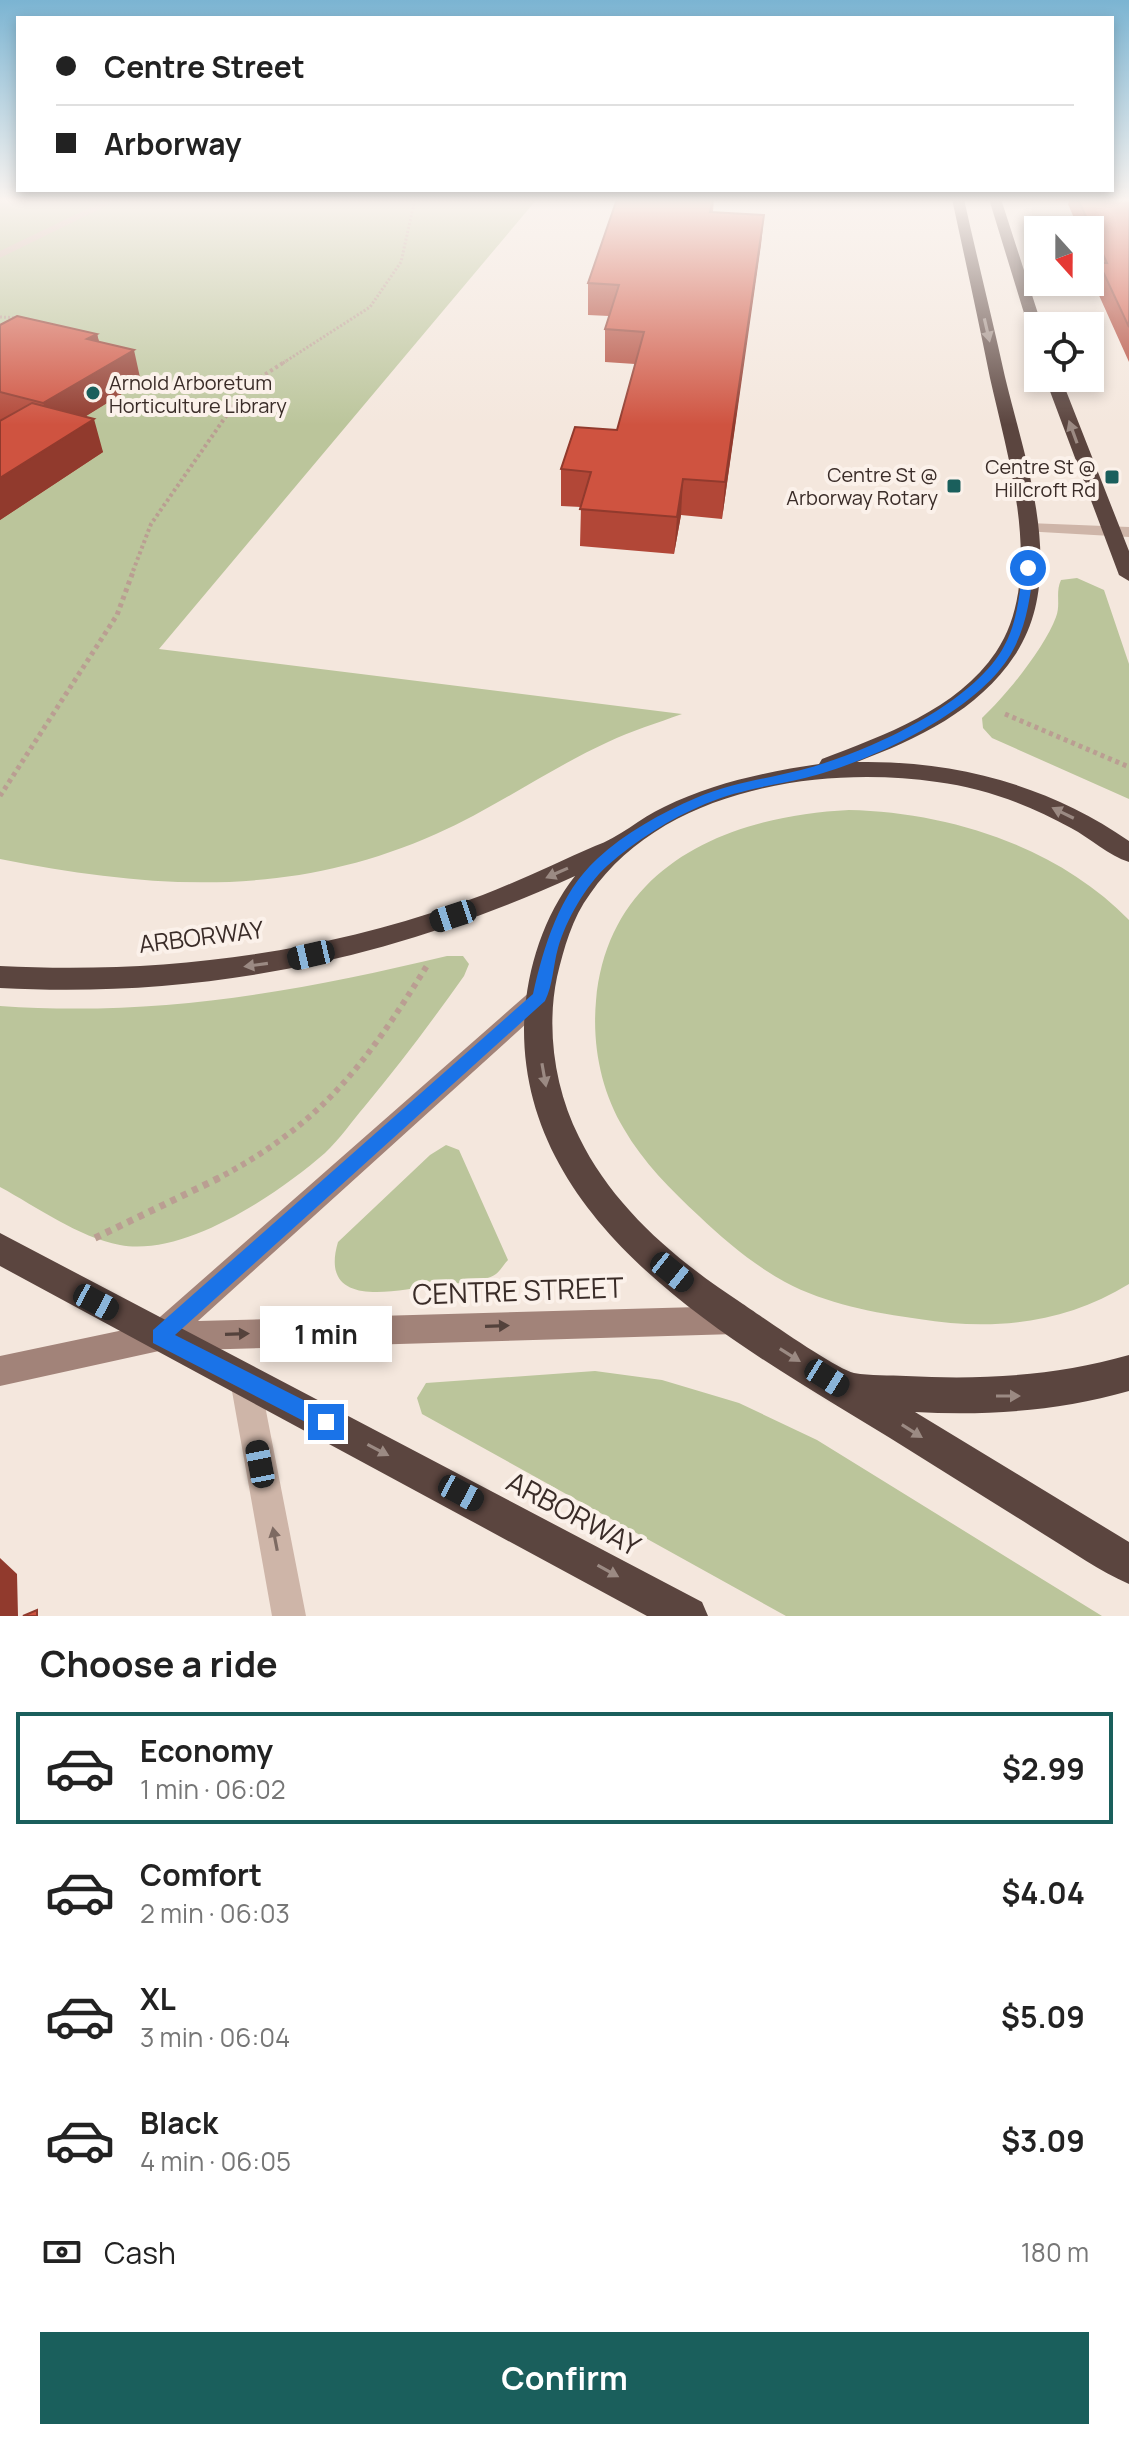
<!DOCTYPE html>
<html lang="en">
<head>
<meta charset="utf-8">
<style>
	:root { --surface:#fff; --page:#f6f6f6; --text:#222; --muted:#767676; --line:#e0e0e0; --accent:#1a5f5c }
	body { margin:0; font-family:Manrope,sans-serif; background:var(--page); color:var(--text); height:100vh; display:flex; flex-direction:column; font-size:30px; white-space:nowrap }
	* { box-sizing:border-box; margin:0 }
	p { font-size:26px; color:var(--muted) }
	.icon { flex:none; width:44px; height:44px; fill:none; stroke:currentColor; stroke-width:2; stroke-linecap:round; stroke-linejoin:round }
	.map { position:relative; height:1616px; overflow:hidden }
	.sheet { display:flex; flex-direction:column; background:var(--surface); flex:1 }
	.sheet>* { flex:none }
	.hud { position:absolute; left:16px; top:16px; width:1098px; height:176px; border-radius:0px; box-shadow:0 4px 12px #0003; display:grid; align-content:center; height:176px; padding:0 40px; background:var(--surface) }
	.needle { width:52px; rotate:159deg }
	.tools { position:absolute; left:1024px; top:216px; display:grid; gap:16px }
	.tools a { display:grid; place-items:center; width:80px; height:80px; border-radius:0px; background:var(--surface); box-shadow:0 4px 12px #0003; font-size:40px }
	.end { position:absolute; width:36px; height:36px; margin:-18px; border:10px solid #1a73e8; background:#fff; box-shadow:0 0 0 4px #fff }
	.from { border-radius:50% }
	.bubble { position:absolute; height:56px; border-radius:0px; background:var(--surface); box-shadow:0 4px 12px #0003; font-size:26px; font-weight:700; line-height:56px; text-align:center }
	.car { position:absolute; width:24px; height:48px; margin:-24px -12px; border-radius:10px; box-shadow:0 0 6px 2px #0007; background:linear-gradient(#222 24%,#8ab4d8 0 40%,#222 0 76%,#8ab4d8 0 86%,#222 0) }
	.hud b { display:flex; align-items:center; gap:28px; height:76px; font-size:30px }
	.hud b+b { border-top:2px solid var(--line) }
	.hud i { width:20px; height:20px; background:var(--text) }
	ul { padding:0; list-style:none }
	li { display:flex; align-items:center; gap:24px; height:112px; margin:0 16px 12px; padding:0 24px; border:4px solid transparent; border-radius:0px }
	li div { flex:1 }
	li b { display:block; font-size:30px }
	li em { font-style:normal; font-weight:700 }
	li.current { border-color:var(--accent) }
	li>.icon { width:72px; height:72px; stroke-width:1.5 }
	h2 { padding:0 40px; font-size:36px; line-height:96px }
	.pay { display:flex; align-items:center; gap:20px; height:88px; padding:0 40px; font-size:30px }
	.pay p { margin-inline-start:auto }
	.cta { display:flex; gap:16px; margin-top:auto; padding:16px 40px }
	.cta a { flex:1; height:92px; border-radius:0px; background:var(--accent); color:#fff; font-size:32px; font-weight:700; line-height:92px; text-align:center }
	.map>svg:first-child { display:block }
	.green { fill:#bbc59b }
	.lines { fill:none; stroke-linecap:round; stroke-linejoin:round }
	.path-far4 { stroke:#ba9e92; stroke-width:3; stroke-dasharray:2 2; stroke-linecap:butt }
	.path-far3 { stroke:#ba9e92; stroke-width:4; stroke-dasharray:3 3; stroke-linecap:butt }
	.path-far2 { stroke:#ba9e92; stroke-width:5; stroke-dasharray:4 4; stroke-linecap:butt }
	.path-far1 { stroke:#ba9e92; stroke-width:6; stroke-dasharray:5 5; stroke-linecap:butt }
	.path { stroke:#ba9e92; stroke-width:7; stroke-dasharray:6 6; stroke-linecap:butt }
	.lane { fill:#ceb5a8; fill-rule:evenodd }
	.street { fill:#ceb5a8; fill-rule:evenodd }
	.secondary { fill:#a28379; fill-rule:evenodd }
	.highway { fill:#5b453f; fill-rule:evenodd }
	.wall { fill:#b24737 }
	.shaded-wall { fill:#913a2d }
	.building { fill:#cf5340; stroke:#913a2d; stroke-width:2 }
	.oneway { fill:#9b8a83 }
	.oneway2 { fill:#54423c }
	.oneway3 { fill:#7d6a62 }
	.route { fill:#1a73e8 }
	.poi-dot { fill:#1a5f5c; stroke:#fbf1ea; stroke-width:3 }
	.labels { text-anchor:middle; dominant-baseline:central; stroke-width:8; stroke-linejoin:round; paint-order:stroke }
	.far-poi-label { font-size:20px; fill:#3a2c28; stroke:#fbf1ea; text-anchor:end }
	.street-label { font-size:24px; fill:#3a2c28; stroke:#fbf1ea }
	.near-street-label { font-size:28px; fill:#3a2c28; stroke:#fbf1ea }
</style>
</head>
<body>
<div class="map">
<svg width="1129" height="1616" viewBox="0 0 1129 1616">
	<rect width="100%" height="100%" fill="#f4e7dd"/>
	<path class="green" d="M 0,199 L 537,199 L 159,649 L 682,714 C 657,723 631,731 608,742 C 549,769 495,808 436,834 C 290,899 152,889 0,859 Z
		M 1077,578 L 1104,590 L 1129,664 L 1129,799 L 992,738 L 983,728 L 982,718 C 1006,696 1045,647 1056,617 C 1061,604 1055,593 1061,580 Z
		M 849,810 C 949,812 1058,847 1129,920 L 1129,1284 C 1064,1324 993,1331 919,1319 C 875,1313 826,1304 785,1282 C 754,1265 725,1241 699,1216 C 671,1190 643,1162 624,1129 C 601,1091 592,1045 596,1001 C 608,865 729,816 849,810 Z
		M 447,956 L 463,956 L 469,964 L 464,976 C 432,1021 400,1064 365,1106 C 352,1121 340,1139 325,1153 C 278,1194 185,1257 120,1245 C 78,1237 37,1207 0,1187 L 0,1006 C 157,1017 296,992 447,956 Z
		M 446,1145 L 459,1150 L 508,1260 C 504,1264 500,1271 496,1274 C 482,1284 451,1283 434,1285 C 395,1291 318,1310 338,1242 L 430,1155 Z
		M 595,1371 L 662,1380 L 739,1403 L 817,1440 L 1102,1616 L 786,1616 L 422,1414 L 417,1398 L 426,1383 Z"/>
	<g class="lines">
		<path class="path-far4" d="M 0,317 L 22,318
			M 283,363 L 370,307 L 401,262 L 415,199"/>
		<path class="path-far3" d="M 133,571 L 151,524 L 247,386 L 286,361"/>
		<path class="path-far2" d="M 1005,714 L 1129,767
			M 0,796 L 117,615 L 134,569"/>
		<path class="path-far1" d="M 215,1180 C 322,1124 366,1064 428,964"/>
		<path class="path" d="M 95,1238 L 219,1178"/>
		<path class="lane" d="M 108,199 L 120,199 L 0,258 L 0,251 Z"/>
		<path class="street" d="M 1028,523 L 1129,527 L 1129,537 L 1023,531 L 1023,525 Z
			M 245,1365 L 255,1370 L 260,1380 L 306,1616 L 272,1616 L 230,1380 L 235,1370 Z"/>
		<path class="secondary" d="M 540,988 L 548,990 L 552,997 L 548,1004 L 198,1321 L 735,1306 L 745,1310 L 749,1320 L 745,1330 L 735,1334 L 159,1351 L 0,1386 L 0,1356 L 152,1324 L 532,990 Z"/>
		<path class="highway" d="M 952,199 L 964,199 C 977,258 992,318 1005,377 C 1025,461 1068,575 1015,655 C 978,711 917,739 857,762 C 953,760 1049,785 1129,841 L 1129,862 C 1109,856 1090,838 1071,828 C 1030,805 984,788 937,782 C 820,765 662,789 590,894 C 572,918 564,948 557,977 C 546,1030 555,1089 579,1137 C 613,1207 676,1260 740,1302 C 761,1316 834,1368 854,1373 C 870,1376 890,1375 906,1376 C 983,1380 1055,1376 1129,1355 L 1129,1391 C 1058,1411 988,1416 915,1412 L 1129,1542 L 1129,1584 C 1099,1571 1073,1552 1045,1535 C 999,1506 952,1477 906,1448 C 754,1353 523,1238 524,1028 C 525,975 542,918 575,876 C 392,960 201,999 0,988 L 0,966 C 155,974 308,956 455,905 C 503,889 549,866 595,846 C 619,838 640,818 664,807 C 713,783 765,772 819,764 L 822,759 C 884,735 957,710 996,652 C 1046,577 1008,459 990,378 C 978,318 965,259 952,199 Z
			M 989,199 L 1001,199 L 1042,326 L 1038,326 L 1038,340 L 1031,336 Z
			M 1045,378 L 1061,378 L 1129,551 L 1129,581 L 1119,575 Z
			M 0,1233 L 702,1602 L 708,1616 L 647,1616 L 0,1266 Z"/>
	</g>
	<path class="wall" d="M 617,199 L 714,199 L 713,212 L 764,215 L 722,519 L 681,515 L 674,554 L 580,546 L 581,507 L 561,506 L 561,469 L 617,430 L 635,364 L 605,362 L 605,329 L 609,316 L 588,315 L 588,283 Z
		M 1070,199 L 1129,199 L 1129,362 L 1093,282 L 1096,271 L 1090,256 L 1090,230 L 1079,230 L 1068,204 Z
		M 0,325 L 97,334 L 99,342 L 141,382 L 84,417 L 103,452 L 0,520 Z"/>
	<path class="shaded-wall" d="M 764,215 L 761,245 L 722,519 L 725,482 Z
		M 97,334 L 105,365 L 87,339 Z
		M 134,350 L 141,382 L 54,436 L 43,403 Z
		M 94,419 L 103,452 L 0,520 L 0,478 Z
		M 683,479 L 681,515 L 674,554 L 677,517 Z
		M 0,1558 L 17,1574 L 18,1616 L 0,1616 Z"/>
	<path class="building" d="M 617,199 L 713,199 L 710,212 L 764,215 L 725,482 L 683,479 L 677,517 L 580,509 L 591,472 L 561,469 L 575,427 L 617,430 L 644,332 L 605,329 L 619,285 L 588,283 Z
		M 1078,199 L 1129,199 L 1129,327 L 1099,263 L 1107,263 Z
		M 17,316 L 97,334 L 87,339 L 134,350 L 43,403 L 0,392 L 0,325 Z
		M 32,403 L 94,419 L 0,478 L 0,421 Z
		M 37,1610 L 37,1616 L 23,1616 Z"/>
	<defs><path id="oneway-solid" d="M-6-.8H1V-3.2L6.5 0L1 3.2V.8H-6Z" transform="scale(2)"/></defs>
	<g class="oneway">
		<use href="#oneway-solid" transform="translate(987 330) rotate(77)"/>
		<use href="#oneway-solid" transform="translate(1073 432) rotate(-110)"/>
		<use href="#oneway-solid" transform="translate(1063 813) rotate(-154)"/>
		<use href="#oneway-solid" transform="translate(557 873) rotate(156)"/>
		<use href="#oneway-solid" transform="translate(256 965) rotate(172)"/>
		<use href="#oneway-solid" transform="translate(544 1075) rotate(80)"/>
		<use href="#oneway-solid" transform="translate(790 1355) rotate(32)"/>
		<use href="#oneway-solid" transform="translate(1008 1396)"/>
		<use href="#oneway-solid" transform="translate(912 1431) rotate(32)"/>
		<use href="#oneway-solid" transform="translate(378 1450) rotate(28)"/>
		<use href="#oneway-solid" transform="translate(608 1571) rotate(29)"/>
	</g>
	<g class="oneway2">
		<use href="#oneway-solid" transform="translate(497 1326) rotate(-2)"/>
		<use href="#oneway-solid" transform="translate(237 1334) rotate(-2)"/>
	</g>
	<use class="oneway3" href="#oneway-solid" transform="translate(275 1539) rotate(-101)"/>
	<linearGradient id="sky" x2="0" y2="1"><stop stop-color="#7bb4d2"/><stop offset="0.47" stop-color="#faf4f0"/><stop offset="1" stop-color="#faf4f0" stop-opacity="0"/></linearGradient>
	<rect width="1129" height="425" fill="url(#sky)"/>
	<path class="route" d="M 1028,565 L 1034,568 C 1030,597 1027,624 1013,650 C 982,710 868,763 805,778 C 771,786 737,790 705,804 C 670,819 636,840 607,866 C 586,885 566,920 558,948 C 553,966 553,985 545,1001 L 175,1335 L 333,1415 L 336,1422 L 333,1429 L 326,1432 L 319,1429 L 153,1343 L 153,1330 L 533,994 C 544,946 559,894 597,859 C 625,833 661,813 696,798 C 730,783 766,779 801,770 C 863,754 968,707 1002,650 C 1017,625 1019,597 1023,568 Z"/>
	<g class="poi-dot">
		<circle cx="93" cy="393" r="8"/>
		<rect x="1104" y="469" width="16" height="16" rx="4"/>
		<rect x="946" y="478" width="16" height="16" rx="4"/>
	</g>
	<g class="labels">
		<g class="far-poi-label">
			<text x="109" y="382" text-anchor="start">Arnold Arboretum<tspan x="109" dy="23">Horticulture Library</tspan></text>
			<text x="1096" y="466">Centre St @<tspan x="1096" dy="23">Hillcroft Rd</tspan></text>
			<text x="938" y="474">Centre St @<tspan x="938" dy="23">Arborway Rotary</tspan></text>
		</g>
		<g class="street-label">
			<text transform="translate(201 936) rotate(-7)">ARBORWAY</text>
		</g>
		<g class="near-street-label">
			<text transform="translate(518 1290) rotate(-2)">CENTRE STREET</text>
			<text transform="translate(574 1513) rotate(28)">ARBORWAY</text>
		</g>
	</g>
</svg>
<div class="tools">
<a><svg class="needle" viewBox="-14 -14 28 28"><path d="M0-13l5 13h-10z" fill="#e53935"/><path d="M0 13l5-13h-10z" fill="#767676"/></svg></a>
<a><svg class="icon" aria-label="locate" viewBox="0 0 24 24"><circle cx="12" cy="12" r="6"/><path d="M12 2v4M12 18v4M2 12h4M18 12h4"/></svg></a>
</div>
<i class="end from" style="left:1028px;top:568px"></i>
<i class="end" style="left:326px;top:1422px"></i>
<div class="bubble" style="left:260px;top:1306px;width:132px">1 min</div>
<i class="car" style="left:453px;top:916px;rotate:252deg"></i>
<i class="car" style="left:311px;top:955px;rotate:257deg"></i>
<i class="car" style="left:672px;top:1272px;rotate:129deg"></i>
<i class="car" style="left:96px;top:1302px;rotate:118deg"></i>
<i class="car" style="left:827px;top:1378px;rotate:122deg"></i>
<i class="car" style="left:260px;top:1464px;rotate:349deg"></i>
<i class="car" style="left:461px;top:1493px;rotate:118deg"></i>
<div class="hud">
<b><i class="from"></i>Centre Street</b>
<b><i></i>Arborway</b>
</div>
</div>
<section class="sheet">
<h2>Choose a ride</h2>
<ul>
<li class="current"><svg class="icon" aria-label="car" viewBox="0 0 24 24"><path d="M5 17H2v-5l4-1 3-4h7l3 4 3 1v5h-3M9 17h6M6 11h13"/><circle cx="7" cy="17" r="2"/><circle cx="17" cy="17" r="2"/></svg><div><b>Economy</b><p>1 min · 06:02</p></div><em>$2.99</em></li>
<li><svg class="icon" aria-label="car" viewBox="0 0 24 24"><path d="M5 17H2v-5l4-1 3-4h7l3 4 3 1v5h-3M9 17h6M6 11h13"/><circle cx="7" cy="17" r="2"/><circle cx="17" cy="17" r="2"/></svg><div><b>Comfort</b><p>2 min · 06:03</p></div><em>$4.04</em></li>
<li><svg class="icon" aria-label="car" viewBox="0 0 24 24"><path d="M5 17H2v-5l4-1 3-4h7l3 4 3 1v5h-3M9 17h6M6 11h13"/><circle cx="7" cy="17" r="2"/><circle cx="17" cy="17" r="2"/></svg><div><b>XL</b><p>3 min · 06:04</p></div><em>$5.09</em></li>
<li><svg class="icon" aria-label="car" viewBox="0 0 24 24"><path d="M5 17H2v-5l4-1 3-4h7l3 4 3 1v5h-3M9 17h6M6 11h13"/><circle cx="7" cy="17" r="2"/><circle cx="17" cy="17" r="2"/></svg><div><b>Black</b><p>4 min · 06:05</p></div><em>$3.09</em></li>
</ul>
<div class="pay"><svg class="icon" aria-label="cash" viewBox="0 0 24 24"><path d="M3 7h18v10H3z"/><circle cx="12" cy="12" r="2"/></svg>Cash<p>180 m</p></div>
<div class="cta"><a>Confirm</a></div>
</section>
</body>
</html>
